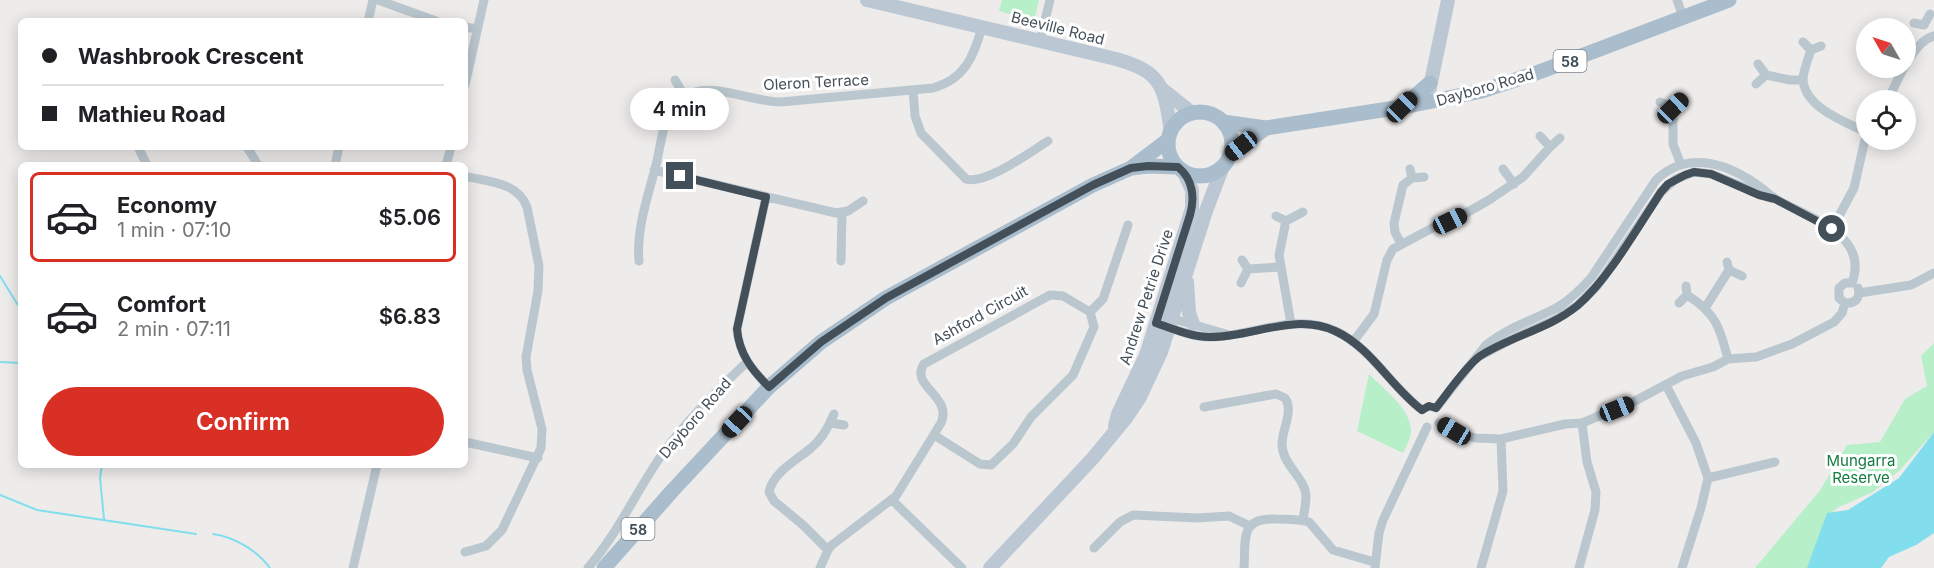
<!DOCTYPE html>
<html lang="en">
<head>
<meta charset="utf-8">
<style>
	:root { --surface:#fff; --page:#f6f6f6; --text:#202124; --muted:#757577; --line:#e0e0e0; --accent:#d93025 }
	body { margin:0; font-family:Inter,sans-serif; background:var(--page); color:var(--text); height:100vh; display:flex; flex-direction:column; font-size:22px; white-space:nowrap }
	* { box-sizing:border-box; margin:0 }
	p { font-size:20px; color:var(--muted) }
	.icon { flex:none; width:33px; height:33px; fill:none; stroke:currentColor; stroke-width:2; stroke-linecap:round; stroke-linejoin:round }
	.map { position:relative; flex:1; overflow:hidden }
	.side { position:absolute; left:18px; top:162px; width:450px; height:306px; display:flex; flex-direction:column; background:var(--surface); border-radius:9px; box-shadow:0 3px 15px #0003 }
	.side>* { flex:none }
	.guide { position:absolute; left:18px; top:18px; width:450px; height:132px; border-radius:9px; box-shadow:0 3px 15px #0003; display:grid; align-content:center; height:132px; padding:0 24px; background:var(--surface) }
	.needle { width:39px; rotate:309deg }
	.controls { position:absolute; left:1856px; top:18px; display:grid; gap:12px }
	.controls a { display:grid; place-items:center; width:60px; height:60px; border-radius:50%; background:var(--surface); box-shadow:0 3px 15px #0003; font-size:30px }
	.end { position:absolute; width:27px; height:27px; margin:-14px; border:8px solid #435059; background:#fff; box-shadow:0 0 0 3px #fff }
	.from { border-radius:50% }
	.bubble { position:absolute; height:42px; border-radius:21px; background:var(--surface); box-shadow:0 3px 15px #0003; font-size:20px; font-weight:600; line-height:42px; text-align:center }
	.car { position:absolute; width:18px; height:36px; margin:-18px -9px; border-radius:8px; box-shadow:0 0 4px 2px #0007; background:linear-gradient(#222 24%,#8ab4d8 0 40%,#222 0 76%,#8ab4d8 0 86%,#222 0) }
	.guide b { display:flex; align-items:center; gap:21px; height:57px; font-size:22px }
	.guide b+b { border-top:2px solid var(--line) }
	.guide i { width:15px; height:15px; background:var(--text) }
	ul { padding:10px 0 0; list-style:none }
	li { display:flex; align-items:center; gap:18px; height:90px; margin:0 12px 9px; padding:0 12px; border:3px solid transparent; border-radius:9px }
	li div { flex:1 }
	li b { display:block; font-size:22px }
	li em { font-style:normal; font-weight:600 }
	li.selected { border-color:var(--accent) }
	li>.icon { width:54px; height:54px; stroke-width:1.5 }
	.cta { display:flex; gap:12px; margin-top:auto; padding:12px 24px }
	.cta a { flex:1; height:69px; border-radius:36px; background:var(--accent); color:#fff; font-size:24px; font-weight:600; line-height:69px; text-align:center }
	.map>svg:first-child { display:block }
	.green { fill:#b7efc9 }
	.water { fill:#82deed }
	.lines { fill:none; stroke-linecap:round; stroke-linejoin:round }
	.stream { stroke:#82deed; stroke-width:2 }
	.street { stroke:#bbc7cf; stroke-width:9 }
	.secondary { stroke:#bbc8d4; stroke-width:14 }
	.primary { stroke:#aabdcc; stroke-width:15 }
	.route { stroke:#435059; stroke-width:8 }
	.labels { text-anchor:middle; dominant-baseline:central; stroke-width:6; stroke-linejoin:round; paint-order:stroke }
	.shield { fill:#fff; stroke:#7b848b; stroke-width:1.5 }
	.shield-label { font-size:14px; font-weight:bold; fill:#435059 }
	.street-label { font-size:15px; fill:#435059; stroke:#fff }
	.park-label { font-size:15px; fill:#147b41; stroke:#fff }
</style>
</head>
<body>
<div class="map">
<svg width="1934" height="568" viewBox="0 0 1934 568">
	<rect width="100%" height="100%" fill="#eeebeb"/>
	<path class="green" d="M 1002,0 L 1039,0 L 1034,21 L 999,11 Z
		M 1934,343 L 1934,432 L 1900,470 L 1873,492 L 1839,507 L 1827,516 L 1809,568 L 1755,568 L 1821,489 L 1847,445 L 1880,442 L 1905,399 L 1927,386 L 1921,356 Z
		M 1369,374 C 1383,389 1411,408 1411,431 C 1411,438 1406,447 1403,453 L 1357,431 Z"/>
	<path class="water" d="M 1934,432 L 1934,533 L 1916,545 L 1889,557 L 1881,568 L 1807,568 L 1827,513 L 1848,510 L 1899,478 Z"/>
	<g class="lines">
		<path class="stream" d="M 0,276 L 21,310
			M 0,362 L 21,363
			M 102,465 L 100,478 L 104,519
			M 0,495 L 37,510 L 196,534
			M 213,534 C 234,537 257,550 270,568"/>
		<path class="street" d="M 378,0 L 436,21
			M 1677,0 L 1683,17
			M 368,21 L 373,0
			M 1914,23 L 1924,25 L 1930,14
			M 465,27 L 477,29
			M 1040,41 L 1050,0
			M 1803,42 L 1811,50 L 1821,46
			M 1811,50 C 1808,59 1804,69 1803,78 C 1803,107 1845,122 1866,132
			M 1766,75 L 1790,80 L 1803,80
			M 675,80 L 685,97
			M 1756,84 L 1766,75 L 1758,64
			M 465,85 L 484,0
			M 913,90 L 915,116 L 921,133 L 966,179 C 986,185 1030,152 1048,141
			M 1888,100 C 1897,82 1913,41 1934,36
			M 1660,102 L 1673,108 L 1683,99
			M 1673,108 L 1673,144 L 1681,165
			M 1540,136 L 1550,147 L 1560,138
			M 138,147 L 147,165
			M 247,147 L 258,165
			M 335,165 L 339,147
			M 446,165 L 451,147
			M 1410,169 L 1412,178 L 1424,177
			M 1503,169 L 1514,184
			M 654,170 L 836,213 L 848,211 L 863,201
			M 465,176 C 488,182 518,182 527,207 L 539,266 L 538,291 L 526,357 L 527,370 L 542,429 L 541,448 L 502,530 L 486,546 L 465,552
			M 766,197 L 737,329 C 739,354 752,370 769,387
			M 1276,216 L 1286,221 L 1303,212
			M 1286,221 L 1279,255 L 1291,324
			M 1832,229 L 1854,188 L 1866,135
			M 1401,244 L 1395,232 L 1394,223 L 1403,185 L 1412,178
			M 639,261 C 636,228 649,193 657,161 C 660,147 662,130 668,117 C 674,105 683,96 695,92 C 718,85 755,102 781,102 L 933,88 C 965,79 974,56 982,27
			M 841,261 L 842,213
			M 1727,262 L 1729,270 L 1742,276
			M 1248,269 L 1280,267
			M 1241,283 L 1248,269 L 1242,260
			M 1859,293 L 1911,285 L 1934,273
			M 1687,295 C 1716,313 1720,328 1728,359
			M 1679,303 L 1687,295 L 1686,286
			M 1845,303 C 1855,304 1861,298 1858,288
			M 1845,303 L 1839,298 L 1839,288 L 1845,283 L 1852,283
			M 1705,308 L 1729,270
			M 1090,312 L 1103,299 L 1128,225
			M 1167,317 L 1226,334
			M 1166,326 C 1180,331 1196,338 1211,337 C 1253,336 1297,311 1338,332 C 1372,350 1392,387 1422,410
			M 1353,342 L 1374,314 L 1387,260 L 1393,249 L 1436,226 L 1461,216 L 1489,200 L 1523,177 L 1550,147
			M 1482,355 L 1518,336 L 1552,321 L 1578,305 L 1598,285 L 1661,192 L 1676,179 L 1694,172 L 1711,174 L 1771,198
			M 1666,385 L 1696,443 L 1708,478 L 1701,508 L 1682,568
			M 1204,407 L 1270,395 L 1276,394 L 1285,398 C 1294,411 1282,429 1282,444 C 1282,465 1305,477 1306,496 C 1306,504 1304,512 1303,520
			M 1436,408 L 1486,345 C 1507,328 1531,321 1554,309 C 1568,302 1580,290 1591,278 L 1656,180 C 1689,148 1731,165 1763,189 C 1768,193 1772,197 1778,200 C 1808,218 1870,234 1852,283
			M 830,423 L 844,425
			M 1439,423 L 1454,431 L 1475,438 L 1501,439 L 1565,424 L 1582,423 L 1633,402 L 1682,376 L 1713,367 L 1728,359 L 1756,357 L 1792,344 L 1834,322 L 1842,313 L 1845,303
			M 465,442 L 538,458
			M 1708,478 L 1775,462
			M 892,500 L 962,568
			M 1094,548 L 1120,522 L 1133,515 L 1197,518 L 1229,516 L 1250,526
			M 828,550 L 803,525 L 774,501 L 769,492 C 773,472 797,460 811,448 C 821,440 829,426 834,414
			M 1375,567 L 1379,533 L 1383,520 L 1427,427
			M 353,568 L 377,465
			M 588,568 C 618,533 637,490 663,453 C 687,420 717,390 747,362
			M 820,568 L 828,550 L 832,545 L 896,496 L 941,423 C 953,396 909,386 924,364 L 1050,295 L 1063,296 L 1090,312 L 1094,327 L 1073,375 L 1031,417 L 1013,444 L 991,465 L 980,464 L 934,435
			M 1244,568 C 1246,540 1239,517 1276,519 C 1287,519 1298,519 1309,522 L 1333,550 L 1374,562
			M 1481,568 L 1503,491 L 1501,439
			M 1579,568 L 1595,510 L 1596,492 L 1587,462 L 1582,423"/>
		<path class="secondary" d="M 867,0 L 1116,59 C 1163,72 1164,87 1171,132
			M 1162,89 L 1192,113
			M 1429,92 L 1448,0
			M 1187,282 L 1189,313 L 1193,324
			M 1115,426 L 1118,414 L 1146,355 L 1192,208 L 1192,190 L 1183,171
			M 990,568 L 1093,458 L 1126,418 L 1140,397 L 1161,352 L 1206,211 L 1223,166"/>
		<path class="primary" d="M 1405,105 L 1430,83
			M1168 144a32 32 0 1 1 64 0a32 32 0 1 1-64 0Z
			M 1223,122 L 1266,128 L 1408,106 L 1482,91 L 1539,72 L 1729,0
			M 1230,154 L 1266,128
			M 1131,168 L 1148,166 L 1178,167
			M 604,568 L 673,490 L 769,387 L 821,342 L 886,298 L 1093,185 L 1131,168 L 1168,140"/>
	</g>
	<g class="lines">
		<path class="route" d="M 680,176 L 766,197 L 737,329 C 739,354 752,370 769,387 L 821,342 L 886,298 L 1093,185 L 1131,168 L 1148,166 L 1178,167 C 1193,179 1195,198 1190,215 L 1156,323 C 1173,329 1192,337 1209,337 C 1251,338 1294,312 1335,331 C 1371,347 1391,387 1422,410 L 1429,406 L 1436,408 C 1447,394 1466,366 1480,356 C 1511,336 1549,329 1577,306 C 1608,280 1638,227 1661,192 L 1668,184 L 1685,175 L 1694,172 L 1711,174 L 1759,195 L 1775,199 L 1832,229"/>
	</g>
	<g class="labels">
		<g class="shield">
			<rect x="1553.5" y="50" width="33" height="22" rx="4.5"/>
			<rect x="621.5" y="518" width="33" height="22" rx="4.5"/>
		</g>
		<g class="shield-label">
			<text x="1570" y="61">58</text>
			<text x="638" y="529">58</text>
		</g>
		<g class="street-label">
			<text transform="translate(1058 28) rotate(14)">Beeville Road</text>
			<text transform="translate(816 82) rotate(-3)">Oleron Terrace</text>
			<text transform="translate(1485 87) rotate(-16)">Dayboro Road</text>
			<text transform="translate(1146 297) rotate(-72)">Andrew Petrie Drive</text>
			<text transform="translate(980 315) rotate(-29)">Ashford Circuit</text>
			<text transform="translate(695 418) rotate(-49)">Dayboro Road</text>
		</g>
		<g class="park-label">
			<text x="1861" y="460">Mungarra<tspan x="1861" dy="17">Reserve</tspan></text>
		</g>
	</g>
</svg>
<div class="controls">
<a><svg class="needle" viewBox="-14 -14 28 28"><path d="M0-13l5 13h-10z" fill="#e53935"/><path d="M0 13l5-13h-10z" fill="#757577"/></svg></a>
<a><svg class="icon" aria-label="locate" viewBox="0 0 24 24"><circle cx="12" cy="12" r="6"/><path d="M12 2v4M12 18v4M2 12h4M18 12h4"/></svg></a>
</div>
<i class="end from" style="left:1832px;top:229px"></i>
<i class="end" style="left:680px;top:176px"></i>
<div class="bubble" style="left:630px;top:88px;width:99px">4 min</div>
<i class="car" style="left:1402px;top:107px;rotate:45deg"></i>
<i class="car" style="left:1673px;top:108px;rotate:46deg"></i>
<i class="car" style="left:1241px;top:146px;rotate:232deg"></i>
<i class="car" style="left:1450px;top:221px;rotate:64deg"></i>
<i class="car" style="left:1617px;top:409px;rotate:68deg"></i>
<i class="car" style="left:737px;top:422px;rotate:223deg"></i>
<i class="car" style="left:1454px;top:431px;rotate:301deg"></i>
<div class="guide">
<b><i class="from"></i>Washbrook Crescent</b>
<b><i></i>Mathieu Road</b>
</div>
<section class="side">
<ul>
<li class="selected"><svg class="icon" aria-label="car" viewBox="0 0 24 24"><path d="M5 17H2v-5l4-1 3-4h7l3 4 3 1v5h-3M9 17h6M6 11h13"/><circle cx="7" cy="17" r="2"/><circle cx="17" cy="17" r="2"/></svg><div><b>Economy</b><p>1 min · 07:10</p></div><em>$5.06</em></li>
<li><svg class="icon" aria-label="car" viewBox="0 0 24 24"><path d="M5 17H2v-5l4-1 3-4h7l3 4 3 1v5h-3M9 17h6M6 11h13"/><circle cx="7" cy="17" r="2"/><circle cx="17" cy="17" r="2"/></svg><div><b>Comfort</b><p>2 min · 07:11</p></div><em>$6.83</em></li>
</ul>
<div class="cta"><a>Confirm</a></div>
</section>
</div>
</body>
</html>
